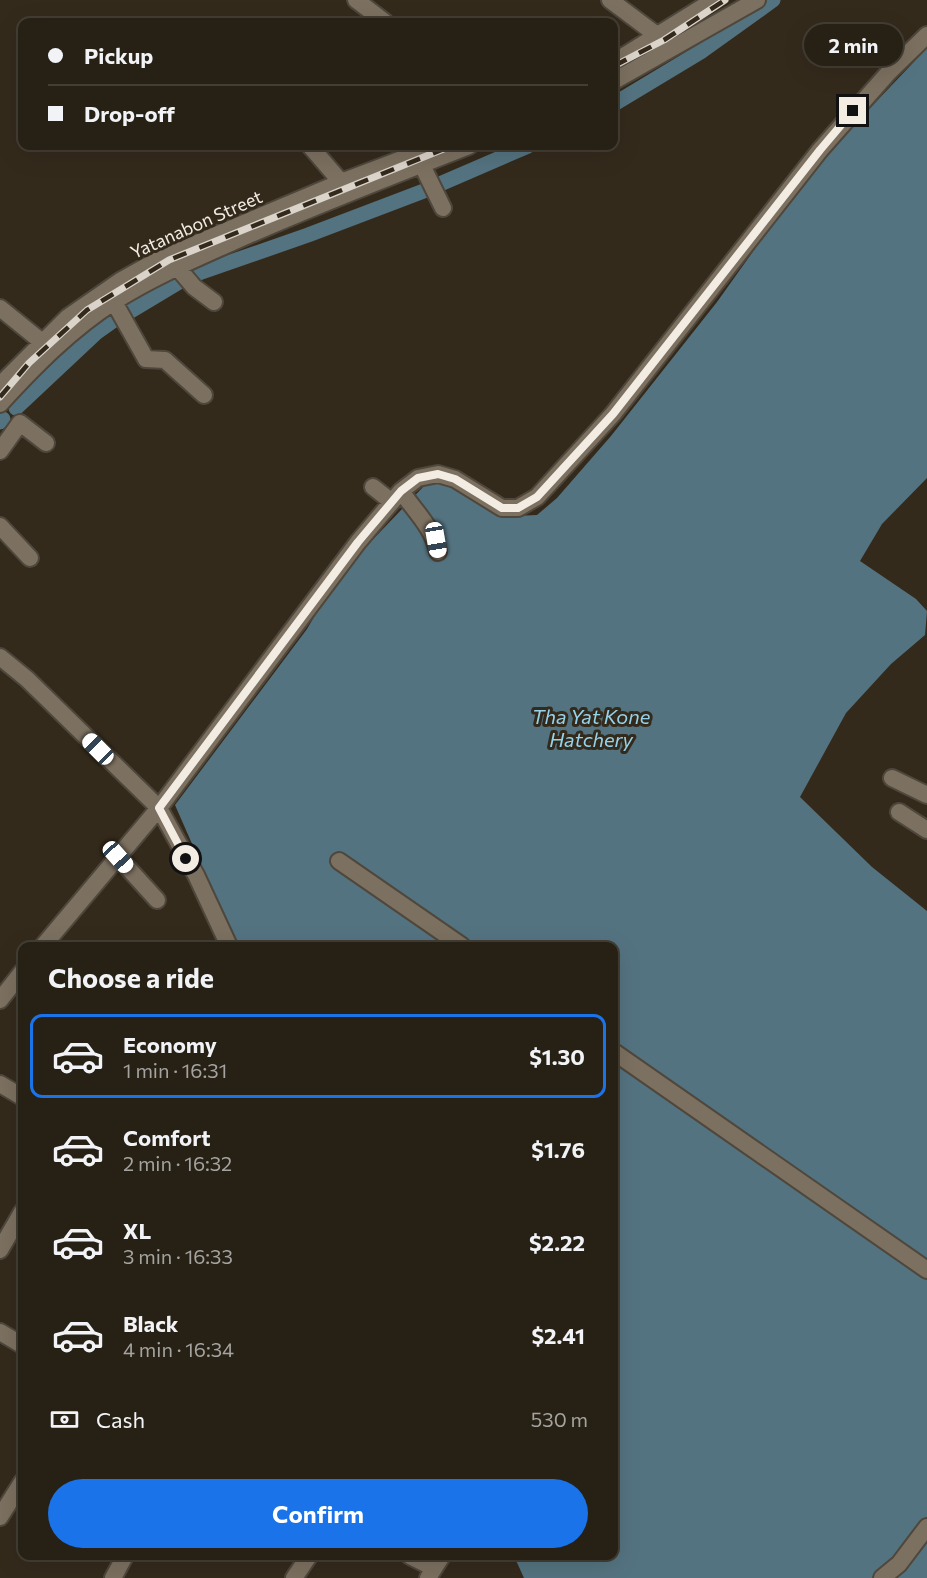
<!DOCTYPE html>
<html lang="en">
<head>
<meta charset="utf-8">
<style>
	:root { --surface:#272015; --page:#332d22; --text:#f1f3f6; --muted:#a4a3a0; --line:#433e34; --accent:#1a73e8 }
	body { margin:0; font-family:Commissioner,sans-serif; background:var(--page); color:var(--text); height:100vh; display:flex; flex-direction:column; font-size:22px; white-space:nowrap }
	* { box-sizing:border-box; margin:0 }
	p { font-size:20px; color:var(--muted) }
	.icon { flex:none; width:33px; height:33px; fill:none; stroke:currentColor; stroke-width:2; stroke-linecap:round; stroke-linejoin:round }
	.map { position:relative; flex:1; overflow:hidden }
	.drawer { position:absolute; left:18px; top:942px; width:600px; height:618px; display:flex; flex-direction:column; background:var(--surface); border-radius:12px; box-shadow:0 6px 24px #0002,0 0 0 2px var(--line) }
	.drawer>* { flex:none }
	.banner { position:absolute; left:18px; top:18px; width:600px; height:132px; border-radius:12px; box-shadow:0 6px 24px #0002,0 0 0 2px var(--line); display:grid; align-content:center; height:132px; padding:0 30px; background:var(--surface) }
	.end { position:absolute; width:27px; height:27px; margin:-14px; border:8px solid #f2ece3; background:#111; box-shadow:0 0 0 3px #111 }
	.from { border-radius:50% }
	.bubble { position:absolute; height:42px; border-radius:21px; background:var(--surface); box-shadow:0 6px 24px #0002,0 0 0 2px var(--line); font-size:20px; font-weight:700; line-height:42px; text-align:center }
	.car { position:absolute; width:18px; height:36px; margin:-18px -9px; border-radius:8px; box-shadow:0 0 4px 2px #0007; background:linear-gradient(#fff 24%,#345 0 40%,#fff 0 76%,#345 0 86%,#fff 0) }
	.banner b { display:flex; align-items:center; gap:21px; height:57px; font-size:22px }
	.banner b+b { border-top:2px solid var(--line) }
	.banner i { width:15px; height:15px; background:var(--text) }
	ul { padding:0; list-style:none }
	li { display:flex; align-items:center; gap:18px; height:84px; margin:0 12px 9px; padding:0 18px; border:3px solid transparent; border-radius:12px }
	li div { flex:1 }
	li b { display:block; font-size:22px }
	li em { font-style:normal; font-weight:700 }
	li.active { border-color:var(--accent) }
	li>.icon { width:54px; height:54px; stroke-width:1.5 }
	h2 { padding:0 30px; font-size:27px; line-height:72px }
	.pay { display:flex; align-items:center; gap:15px; height:66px; padding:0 30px; font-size:22px }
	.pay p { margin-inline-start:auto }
	.action { display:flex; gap:12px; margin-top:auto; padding:12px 30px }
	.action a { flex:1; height:69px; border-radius:36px; background:var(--accent); color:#fff; font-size:24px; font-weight:700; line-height:69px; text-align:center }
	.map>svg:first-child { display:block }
	.water { fill:#547380 }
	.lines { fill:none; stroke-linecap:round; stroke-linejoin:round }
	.canal { stroke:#547380; stroke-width:15 }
	.minor-casing { stroke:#4f473b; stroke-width:20 }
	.minor { stroke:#7c7060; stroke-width:16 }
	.rail-casing { stroke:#dbd4cb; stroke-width:7 }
	.rail { stroke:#342a1c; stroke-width:4.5; stroke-dasharray:14; stroke-linecap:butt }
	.route { stroke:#f2ece3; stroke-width:8 }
	.labels { text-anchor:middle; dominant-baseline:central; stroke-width:6; stroke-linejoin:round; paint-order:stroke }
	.street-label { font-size:18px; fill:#f2ece3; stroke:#342a1c }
	.water-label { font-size:20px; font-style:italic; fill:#95d2eb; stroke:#342a1c }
</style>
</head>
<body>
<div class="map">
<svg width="927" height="1578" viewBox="0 0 927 1578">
	<rect width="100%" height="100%" fill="#342a1c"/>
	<path class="water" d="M 927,48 L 927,478 L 882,524 L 860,561 L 916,599 L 927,611 L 925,635 L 891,664 L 846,713 L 800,797 L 872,867 L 927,911 L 927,1578 L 524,1578 L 514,1556 L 614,1556 L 614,946 L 237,946 L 175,805 L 307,629 L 338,576 L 424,486 L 444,479 L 515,516 L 537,515 L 557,498 L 611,436 L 717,302 L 789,201 L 836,144 Z"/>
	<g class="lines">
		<path class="canal" d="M 614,104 L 702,51 L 773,0
			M 440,184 L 528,146
			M 199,273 L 308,235 L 429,189
			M 129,312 L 179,282
			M 16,408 L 97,332 L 114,320
			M 0,422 L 3,419"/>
		<g class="minor-casing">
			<path id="minor" d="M 356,0 L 385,22
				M 610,0 L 658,36
				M 614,62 L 714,0
				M 614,81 L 757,0
				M 310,146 L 341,182 L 345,192
				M 418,157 L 443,208
				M 177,267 L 194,287 L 214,302
				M 114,302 L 146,359 L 165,360 L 204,395
				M 0,308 L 42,342
				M 0,385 L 68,317 L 120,281 L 161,258 L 341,182 L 436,146
				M 0,404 C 35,366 71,329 115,301 C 153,277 193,260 233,242 C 311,207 390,177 469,146
				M 0,451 L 20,423 L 46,443
				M 373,487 L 392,502
				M 401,491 C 414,510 434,529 438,552
				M 0,526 L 30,558
				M 0,657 L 27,679 L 159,808 L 196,875 L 229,946
				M 892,778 L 927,795
				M 899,812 L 927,830
				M 118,857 L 157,900
				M 339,861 L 462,946
				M 43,946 L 159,808 L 358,542 L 401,491 L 418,478 L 438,474 L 455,479 L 502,508 L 518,508 L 537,497 L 613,414 L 820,150 L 889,72 L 927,35
				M 0,1000 L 22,972
				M 614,1052 L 927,1270
				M 0,1084 L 22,1097
				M 0,1250 L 22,1212
				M 0,1332 L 22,1345
				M 0,1517 L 22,1482
				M 410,1556 L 434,1568
				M 113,1578 L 125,1556
				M 294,1578 L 309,1556
				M 428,1578 L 442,1556
				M 882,1578 L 899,1564 L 927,1527"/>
		</g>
		<use href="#minor" class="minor"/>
		<g class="rail-casing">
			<path id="rail" d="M 614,66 L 664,40 L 725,0
				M 0,397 L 29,363 L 87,310 L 169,260 L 451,146"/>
		</g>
		<use href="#rail" class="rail"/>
	</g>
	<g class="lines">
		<path class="route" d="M 186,859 L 159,808 L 358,542 L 401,491 L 418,478 L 438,474 L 455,479 L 502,508 L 518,508 L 537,497 L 613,414 L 820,150 L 853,111"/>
	</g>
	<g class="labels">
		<g class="street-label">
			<text transform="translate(196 224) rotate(-24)">Yatanabon Street</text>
		</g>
		<g class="water-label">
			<text x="591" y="716">Tha Yat Kone<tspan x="591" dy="23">Hatchery</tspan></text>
		</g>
	</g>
</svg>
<i class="end from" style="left:186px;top:859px"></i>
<i class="end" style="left:853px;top:111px"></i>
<div class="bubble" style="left:804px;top:24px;width:99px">2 min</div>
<i class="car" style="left:436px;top:540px;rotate:170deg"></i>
<i class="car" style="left:98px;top:749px;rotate:315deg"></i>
<i class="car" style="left:118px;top:857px;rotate:138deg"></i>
<div class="banner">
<b><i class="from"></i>Pickup</b>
<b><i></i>Drop-off</b>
</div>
<section class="drawer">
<h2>Choose a ride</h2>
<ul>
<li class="active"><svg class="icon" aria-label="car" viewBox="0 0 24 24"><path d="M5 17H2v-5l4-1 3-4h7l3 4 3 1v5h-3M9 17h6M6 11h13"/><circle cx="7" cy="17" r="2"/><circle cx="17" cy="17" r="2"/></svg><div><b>Economy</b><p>1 min · 16:31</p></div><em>$1.30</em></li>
<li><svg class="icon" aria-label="car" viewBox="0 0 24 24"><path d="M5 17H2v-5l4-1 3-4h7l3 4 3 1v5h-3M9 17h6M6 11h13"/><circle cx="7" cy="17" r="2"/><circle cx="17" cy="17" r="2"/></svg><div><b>Comfort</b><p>2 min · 16:32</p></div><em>$1.76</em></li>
<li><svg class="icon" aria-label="car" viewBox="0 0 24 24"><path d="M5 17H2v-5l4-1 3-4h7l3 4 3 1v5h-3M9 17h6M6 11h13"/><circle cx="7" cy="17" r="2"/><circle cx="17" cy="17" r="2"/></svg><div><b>XL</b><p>3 min · 16:33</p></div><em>$2.22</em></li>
<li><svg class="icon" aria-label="car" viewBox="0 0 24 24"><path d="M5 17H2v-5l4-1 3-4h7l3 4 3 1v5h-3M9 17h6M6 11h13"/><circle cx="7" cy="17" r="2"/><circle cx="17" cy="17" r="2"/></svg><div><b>Black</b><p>4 min · 16:34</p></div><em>$2.41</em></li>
</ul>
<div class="pay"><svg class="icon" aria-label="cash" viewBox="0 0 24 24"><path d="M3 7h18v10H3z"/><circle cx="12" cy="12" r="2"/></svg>Cash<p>530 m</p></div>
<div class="action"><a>Confirm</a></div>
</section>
</div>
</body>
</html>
